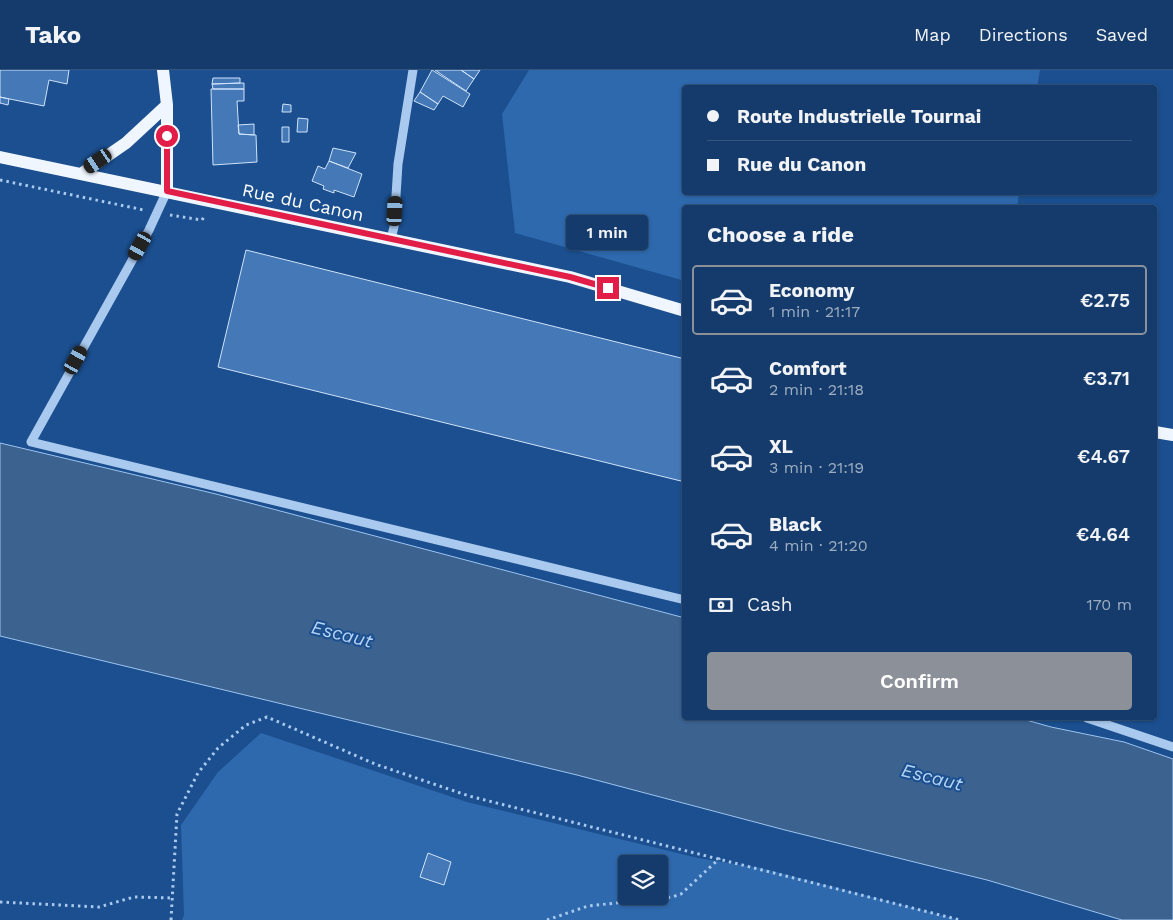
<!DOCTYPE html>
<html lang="en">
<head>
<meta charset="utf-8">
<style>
	:root { --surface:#143b6b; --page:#214673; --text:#f1f3f6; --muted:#9dadc1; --line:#33557e; --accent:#8c9099 }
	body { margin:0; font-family:"Work Sans",sans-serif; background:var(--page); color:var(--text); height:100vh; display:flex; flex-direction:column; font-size:19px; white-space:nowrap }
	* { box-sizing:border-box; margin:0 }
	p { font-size:16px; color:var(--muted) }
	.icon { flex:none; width:28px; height:28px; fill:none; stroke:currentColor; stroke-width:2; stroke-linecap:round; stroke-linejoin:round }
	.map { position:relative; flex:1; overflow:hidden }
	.drawer { position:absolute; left:682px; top:135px; width:475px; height:515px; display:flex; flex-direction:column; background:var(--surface); border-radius:5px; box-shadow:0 1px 4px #0004,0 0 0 1px var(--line) }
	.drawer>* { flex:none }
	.banner { position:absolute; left:682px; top:15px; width:475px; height:110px; border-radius:5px; box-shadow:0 1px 4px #0004,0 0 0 1px var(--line); display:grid; align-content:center; height:110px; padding:0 25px; background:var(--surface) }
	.controls { position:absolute; left:618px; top:785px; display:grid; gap:10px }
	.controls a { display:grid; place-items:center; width:50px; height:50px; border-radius:5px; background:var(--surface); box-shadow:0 1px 4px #0004,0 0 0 1px var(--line); font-size:25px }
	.end { position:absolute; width:22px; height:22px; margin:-11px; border:6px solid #e11d48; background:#fff; box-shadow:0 0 0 2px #fff }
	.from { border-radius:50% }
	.bubble { position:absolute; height:35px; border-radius:5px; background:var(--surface); box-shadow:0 1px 4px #0004,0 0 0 1px var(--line); font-size:16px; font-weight:600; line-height:35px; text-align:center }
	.car { position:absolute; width:15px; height:30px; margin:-15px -8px; border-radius:6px; box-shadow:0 0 4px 1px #0007; background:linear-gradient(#222 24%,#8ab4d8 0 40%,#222 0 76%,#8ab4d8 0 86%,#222 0) }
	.banner b { display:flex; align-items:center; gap:18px; height:48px; font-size:19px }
	.banner b+b { border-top:1px solid var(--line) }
	.banner i { width:12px; height:12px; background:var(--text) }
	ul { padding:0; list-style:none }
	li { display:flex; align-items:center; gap:15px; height:70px; margin:0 10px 8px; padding:0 15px; border:2px solid transparent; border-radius:5px }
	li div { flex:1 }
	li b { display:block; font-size:19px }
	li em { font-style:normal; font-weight:600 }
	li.current { border-color:var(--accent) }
	li>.icon { width:45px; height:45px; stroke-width:1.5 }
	h2 { padding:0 25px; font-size:22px; line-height:60px }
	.pay { display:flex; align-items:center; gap:12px; height:55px; padding:0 25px; font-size:19px }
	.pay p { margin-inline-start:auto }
	.button { display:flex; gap:10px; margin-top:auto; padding:10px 25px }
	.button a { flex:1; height:58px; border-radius:5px; background:var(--accent); color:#fff; font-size:20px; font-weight:600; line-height:58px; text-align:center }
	header { display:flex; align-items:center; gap:30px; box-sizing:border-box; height:70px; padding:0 25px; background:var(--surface); border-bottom:1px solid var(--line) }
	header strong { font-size:24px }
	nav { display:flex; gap:28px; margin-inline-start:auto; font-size:18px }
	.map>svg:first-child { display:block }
	.green { fill:#2e69ad; fill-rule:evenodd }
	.water { fill:#3c6290; stroke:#9cc4f0 }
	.building { fill:#4478b7; stroke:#cfe3fa }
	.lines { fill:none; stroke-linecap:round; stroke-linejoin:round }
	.path { stroke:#a9c9ee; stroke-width:3; stroke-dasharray:2.5 4; stroke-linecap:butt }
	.minor { stroke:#a9c9ee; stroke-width:9 }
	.major { stroke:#f0f6ff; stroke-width:12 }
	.route { stroke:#e11d48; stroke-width:6 }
	.labels { text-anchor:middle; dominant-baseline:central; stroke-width:4; stroke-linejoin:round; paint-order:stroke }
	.street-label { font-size:18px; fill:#fff; stroke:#1b4f8f }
	.water-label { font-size:19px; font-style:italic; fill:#b5d3f5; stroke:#1b4f8f }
</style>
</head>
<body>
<header>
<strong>Tako</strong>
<nav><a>Map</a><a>Directions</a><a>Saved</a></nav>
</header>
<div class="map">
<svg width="1173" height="850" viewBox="0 0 1173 850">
	<rect width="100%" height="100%" fill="#1b4f8f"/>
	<path class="green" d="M 529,0 L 1040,0 L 1037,18 L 685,18 L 685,122 L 1019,123 L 1017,138 L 685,138 L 685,211 L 515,163 L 502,44 Z
		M 261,663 L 467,732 L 698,788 L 761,798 L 960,850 L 182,850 L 184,845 L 181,755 L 218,702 ZM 626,794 L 659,794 L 659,826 L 626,826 Z"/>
	<path class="water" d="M 0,373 L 216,424 L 685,548 L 685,648 L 1019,648 L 1051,657 L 1124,672 L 1173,689 L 1173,850 L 1122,850 L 987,810 L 785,760 L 577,705 L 0,566 Z"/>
	<path class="building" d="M 0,0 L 69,0 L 67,14 L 49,10 L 44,36 L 0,27 Z
		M 432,0 L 470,24 L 463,37 L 443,26 L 438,34 L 420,22 Z
		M 435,0 L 461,0 L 474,9 L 466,21 Z
		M 461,0 L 480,0 L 474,9 Z
		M 213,8 L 240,8 L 240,13 L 212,14 Z
		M 244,13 L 244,19 L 213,19 L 212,14 Z
		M 211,19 L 244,19 L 244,31 L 237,31 L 239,64 L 256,65 L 257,92 L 213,95 Z
		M 420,22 L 438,34 L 434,40 L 414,31 Z
		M 0,27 L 9,29 L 8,35 L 0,33 Z
		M 283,34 L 291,35 L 291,42 L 282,42 Z
		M 298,48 L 308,49 L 307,62 L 297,62 Z
		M 254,54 L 254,65 L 239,64 L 238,55 Z
		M 282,57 L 289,57 L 289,72 L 282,72 Z
		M 333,78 L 356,83 L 348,98 L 329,91 Z
		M 329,91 L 362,104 L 354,127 L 334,120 L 334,123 L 323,119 L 324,116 L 312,111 L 318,96 L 325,99 Z
		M 246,180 L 685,289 L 685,412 L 218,297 Z
		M 428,783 L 451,792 L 444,815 L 420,807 Z"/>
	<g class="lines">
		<path class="path" d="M 0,110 L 144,140
			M 170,145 L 202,150 L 205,145
			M 0,832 L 99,837 L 134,827 L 173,828
			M 171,850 L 177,744 L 198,703 L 218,678 L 246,655 L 267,647 L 375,694 L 469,726 L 960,850
			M 547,850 L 588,836 L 672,827 L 681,824 L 720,788"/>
		<path class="minor" d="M 167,121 L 149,160 L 31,372 L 685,530
			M 391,169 L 394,157 L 398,94 L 413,0
			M 1087,648 L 1173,677"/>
		<path class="major" d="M 163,0 L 167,35 L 167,121
			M 0,87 L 570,207 L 685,241
			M 81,104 L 126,73 L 167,35
			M 1155,362 L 1173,365"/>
	</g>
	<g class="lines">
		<path class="route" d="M 167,66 L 167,121 L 570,207 L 608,218"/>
	</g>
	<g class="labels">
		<g class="street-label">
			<text transform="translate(303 132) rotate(12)">Rue du Canon</text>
		</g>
		<g class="water-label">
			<text transform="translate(342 564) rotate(14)">Escaut</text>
			<text transform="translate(932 707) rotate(14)">Escaut</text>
		</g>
	</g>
</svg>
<div class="controls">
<a><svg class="icon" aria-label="layers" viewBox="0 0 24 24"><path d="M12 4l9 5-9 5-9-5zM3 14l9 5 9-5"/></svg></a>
</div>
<i class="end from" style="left:167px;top:66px"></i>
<i class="end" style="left:608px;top:218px"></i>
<div class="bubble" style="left:566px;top:145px;width:82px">1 min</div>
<i class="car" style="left:98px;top:91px;rotate:236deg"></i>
<i class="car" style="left:395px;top:141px;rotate:3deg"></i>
<i class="car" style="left:140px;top:176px;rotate:209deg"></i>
<i class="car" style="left:76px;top:290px;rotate:29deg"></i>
<div class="banner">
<b><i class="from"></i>Route Industrielle Tournai</b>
<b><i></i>Rue du Canon</b>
</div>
<section class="drawer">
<h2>Choose a ride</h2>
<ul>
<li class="current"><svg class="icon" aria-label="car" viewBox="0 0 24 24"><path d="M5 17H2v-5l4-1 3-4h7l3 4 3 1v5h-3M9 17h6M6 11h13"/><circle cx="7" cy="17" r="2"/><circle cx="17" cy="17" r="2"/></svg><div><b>Economy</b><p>1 min · 21:17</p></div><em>€2.75</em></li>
<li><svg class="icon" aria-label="car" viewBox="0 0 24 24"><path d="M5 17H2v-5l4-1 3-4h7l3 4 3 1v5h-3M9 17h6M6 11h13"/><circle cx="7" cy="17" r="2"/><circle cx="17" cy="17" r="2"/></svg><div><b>Comfort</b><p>2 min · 21:18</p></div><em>€3.71</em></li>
<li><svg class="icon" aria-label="car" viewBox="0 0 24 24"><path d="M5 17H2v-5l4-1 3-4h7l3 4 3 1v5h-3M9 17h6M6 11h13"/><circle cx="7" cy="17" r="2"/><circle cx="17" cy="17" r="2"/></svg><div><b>XL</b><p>3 min · 21:19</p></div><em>€4.67</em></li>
<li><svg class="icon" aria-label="car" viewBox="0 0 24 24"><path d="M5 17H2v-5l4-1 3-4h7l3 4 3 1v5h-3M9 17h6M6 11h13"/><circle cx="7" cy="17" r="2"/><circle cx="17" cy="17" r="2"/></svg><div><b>Black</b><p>4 min · 21:20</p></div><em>€4.64</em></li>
</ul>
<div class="pay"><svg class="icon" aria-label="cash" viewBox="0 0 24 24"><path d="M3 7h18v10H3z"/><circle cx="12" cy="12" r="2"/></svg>Cash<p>170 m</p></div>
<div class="button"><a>Confirm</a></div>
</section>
</div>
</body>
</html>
